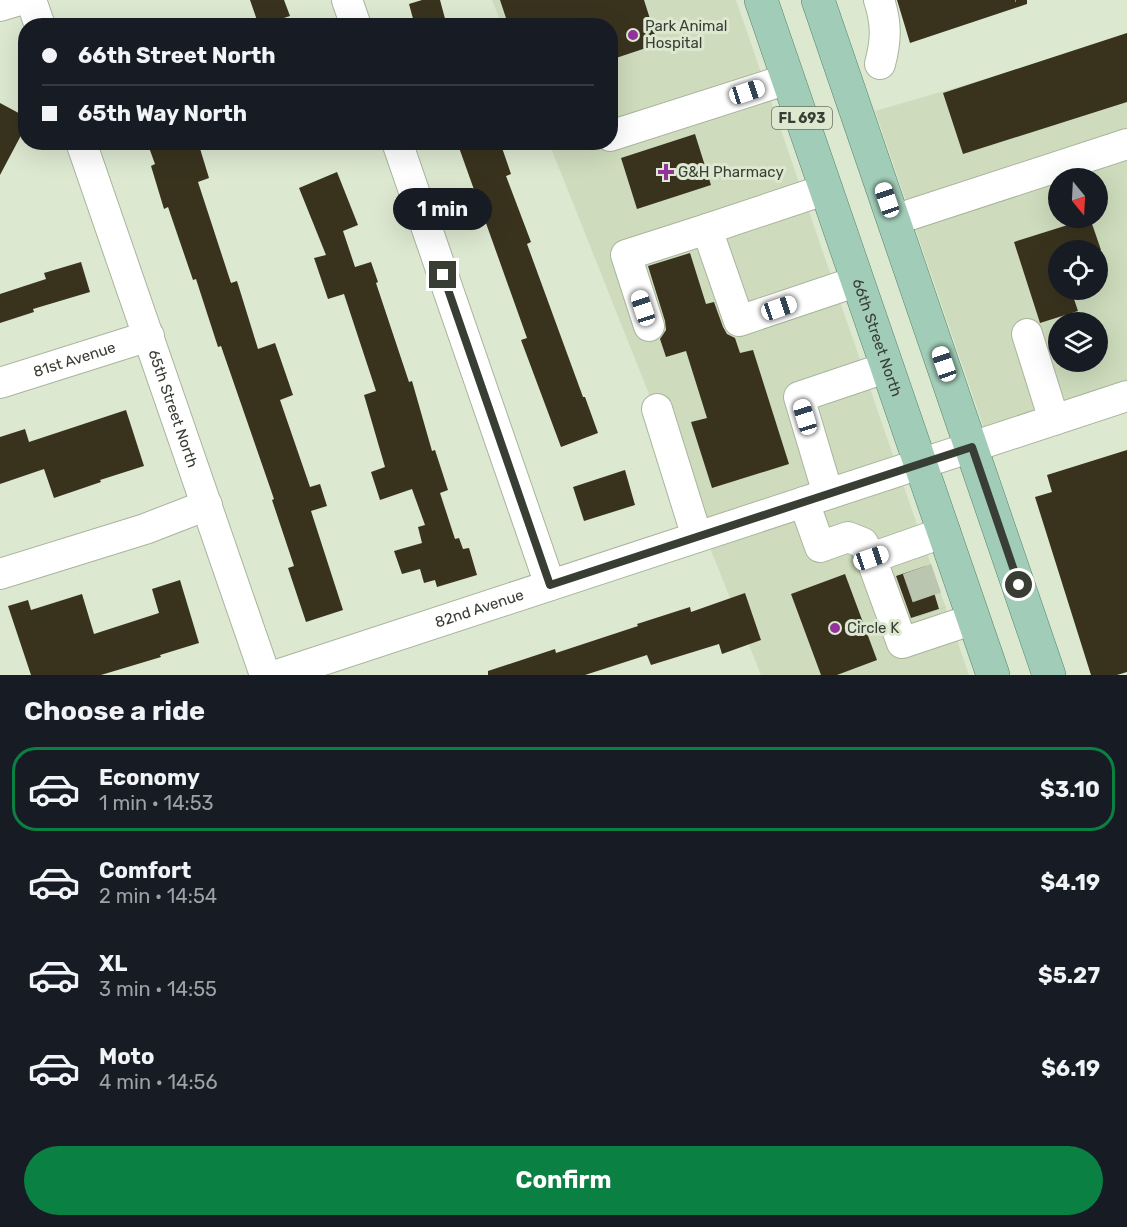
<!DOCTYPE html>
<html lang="en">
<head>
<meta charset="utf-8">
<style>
	:root { --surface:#171b24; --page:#20242c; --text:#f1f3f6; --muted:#9ea1a6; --line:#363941; --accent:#0b8043 }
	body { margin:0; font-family:Rubik,sans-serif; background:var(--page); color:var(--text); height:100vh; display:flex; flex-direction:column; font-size:22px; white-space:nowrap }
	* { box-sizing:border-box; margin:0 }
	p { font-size:20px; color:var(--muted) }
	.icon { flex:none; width:33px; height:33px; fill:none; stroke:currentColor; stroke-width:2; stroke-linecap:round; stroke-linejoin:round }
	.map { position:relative; height:675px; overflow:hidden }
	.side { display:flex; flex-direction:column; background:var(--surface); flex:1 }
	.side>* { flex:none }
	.hud { position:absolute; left:18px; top:18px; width:600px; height:132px; border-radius:24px; box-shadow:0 6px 24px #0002; display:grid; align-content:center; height:132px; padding:0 24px; background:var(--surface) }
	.needle { width:39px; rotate:162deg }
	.tools { position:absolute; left:1048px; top:168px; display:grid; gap:12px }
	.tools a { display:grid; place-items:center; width:60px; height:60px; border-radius:50%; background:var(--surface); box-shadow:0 6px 24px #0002; font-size:30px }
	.end { position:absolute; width:27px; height:27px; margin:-14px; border:8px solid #393e34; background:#fff; box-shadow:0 0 0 3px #fff }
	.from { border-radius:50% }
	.bubble { position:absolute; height:42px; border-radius:21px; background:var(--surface); box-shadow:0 6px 24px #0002; font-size:20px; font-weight:700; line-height:42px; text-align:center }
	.car { position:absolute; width:18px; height:36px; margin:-18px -9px; border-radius:8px; box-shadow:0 0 4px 2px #0007; background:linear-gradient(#fff 24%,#345 0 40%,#fff 0 76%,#345 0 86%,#fff 0) }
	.hud b { display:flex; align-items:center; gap:21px; height:57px; font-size:22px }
	.hud b+b { border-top:2px solid var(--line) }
	.hud i { width:15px; height:15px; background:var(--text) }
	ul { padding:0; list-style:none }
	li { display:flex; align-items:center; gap:18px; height:84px; margin:0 12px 9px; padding:0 12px; border:3px solid transparent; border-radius:24px }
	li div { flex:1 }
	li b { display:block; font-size:22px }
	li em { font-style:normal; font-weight:700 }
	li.selected { border-color:var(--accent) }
	li>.icon { width:54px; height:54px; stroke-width:1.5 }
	h2 { padding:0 24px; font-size:27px; line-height:72px }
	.cta { display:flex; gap:12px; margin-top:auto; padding:12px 24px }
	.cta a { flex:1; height:69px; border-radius:36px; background:var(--accent); color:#fff; font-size:24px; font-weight:700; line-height:69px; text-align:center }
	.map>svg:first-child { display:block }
	.built { fill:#cedcbd; fill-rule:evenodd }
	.building { fill:#39331e }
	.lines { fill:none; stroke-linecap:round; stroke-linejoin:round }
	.minor-tunnel { stroke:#bbc6b1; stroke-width:30; stroke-dasharray:30 15; stroke-linecap:butt }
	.minor-casing { stroke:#a9b49d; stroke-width:32 }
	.major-casing { stroke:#54846a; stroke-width:34 }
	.path { stroke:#8c9584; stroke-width:4; stroke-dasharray:4.5 3; stroke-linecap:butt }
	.minor { stroke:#fff; stroke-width:30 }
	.major { stroke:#a1ccb7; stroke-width:33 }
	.route { stroke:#393e34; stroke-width:8 }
	.poi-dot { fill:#92329a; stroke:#dce8d0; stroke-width:2 }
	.labels { text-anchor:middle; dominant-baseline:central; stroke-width:6; stroke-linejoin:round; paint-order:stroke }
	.shield { fill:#dce8d0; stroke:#6a7163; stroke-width:1.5 }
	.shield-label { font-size:14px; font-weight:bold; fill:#393e34 }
	.poi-label { font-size:15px; fill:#393e34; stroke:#dce8d0; text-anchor:start }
	.street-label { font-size:15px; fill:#393e34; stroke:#dce8d0 }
</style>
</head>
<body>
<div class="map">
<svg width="1127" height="675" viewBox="0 0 1127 675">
	<rect width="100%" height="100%" fill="#dce8d0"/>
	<path class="built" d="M 492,0 L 736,0 L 894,458 L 700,522 L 549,143 L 610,142 L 610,26 L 502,25 Z
		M 1127,38 L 1127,382 L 984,428 L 875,111 ZM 1059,178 L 1098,178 L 1098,218 L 1059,218 ZM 1059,250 L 1098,250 L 1098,290 L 1059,290 ZM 1059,322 L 1098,322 L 1098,362 L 1059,362 Z
		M 903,484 L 969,675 L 761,675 L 710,548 Z"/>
	<path class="building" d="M 250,0 L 284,0 L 290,16 L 259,26 Z
		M 422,0 L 440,0 L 447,26 L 415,26 L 409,4 Z
		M 500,0 L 644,0 L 658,44 L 610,60 L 610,26 L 525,26 L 523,19 L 508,24 Z
		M 897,0 L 1027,0 L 1027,4 L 910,43 Z
		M 1127,33 L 1127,102 L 963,154 L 943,93 Z
		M 0,103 L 26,117 L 26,126 L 0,175 Z
		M 695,134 L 711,185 L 637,209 L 621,158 Z
		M 147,142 L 198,142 L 209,178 L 198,182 L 231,283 L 237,281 L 258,349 L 275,343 L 293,395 L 280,400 L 310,487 L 320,484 L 327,506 L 311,511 L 343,610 L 306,622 L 288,568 L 294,566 L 272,500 L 274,499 L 221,346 L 218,347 L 196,279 L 193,280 L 168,207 L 164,209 L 151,166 L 155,164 Z
		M 457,142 L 500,142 L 511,174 L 506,176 L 531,242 L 527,244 L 583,397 L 585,397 L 598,433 L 561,447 L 521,340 L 527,338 Z
		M 337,172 L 358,225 L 343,231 L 355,267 L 371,262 L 378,282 L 376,283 L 409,382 L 412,381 L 432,451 L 435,450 L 448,490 L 440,493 L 455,539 L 459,538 L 463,549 L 469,548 L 477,575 L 437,587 L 435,580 L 424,583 L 420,569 L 402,574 L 394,551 L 422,543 L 418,527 L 425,525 L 412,489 L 380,500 L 371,472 L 385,467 L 364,395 L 376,391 L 344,294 L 328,299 L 314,258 L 326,255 L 299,188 Z
		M 1090,218 L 1101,250 L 1059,250 L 1059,290 L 1071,290 L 1078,311 L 1040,323 L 1014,242 Z
		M 690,253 L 706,304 L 714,302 L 723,327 L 727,334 L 735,338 L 740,353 L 753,350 L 789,464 L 712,488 L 691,422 L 707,418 L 686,351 L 666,357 L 660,339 L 666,330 L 665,321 L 648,266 Z
		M 81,262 L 90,292 L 33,309 L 34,312 L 0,323 L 0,294 L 46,279 L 44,273 Z
		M 126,410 L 144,466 L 100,480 L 101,482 L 54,498 L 44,469 L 0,484 L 0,437 L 25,429 L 29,442 Z
		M 1127,450 L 1127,672 L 1117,675 L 1091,675 L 1035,497 L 1052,492 L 1047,475 Z
		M 625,470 L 635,505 L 584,521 L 573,487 Z
		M 926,566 L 939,609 L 911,618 L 896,576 Z
		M 845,574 L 877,660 L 837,675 L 821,675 L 791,594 Z
		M 180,580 L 199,643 L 160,655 L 161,657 L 101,675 L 31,675 L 8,606 L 28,600 L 31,610 L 82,594 L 94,634 L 159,613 L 152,589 Z
		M 745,593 L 761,640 L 722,654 L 719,644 L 651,665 L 647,655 L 585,675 L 488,675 L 488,671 L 555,649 L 556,653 L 638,626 L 637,624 L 690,607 L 691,612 Z"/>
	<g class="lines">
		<path class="minor-tunnel" d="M 917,569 L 932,612"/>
		<g class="minor-casing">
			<g id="minor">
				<path d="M 31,0 L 40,26"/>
				<path d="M 347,0 L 356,26"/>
				<path d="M 879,0 C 887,24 886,41 880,64"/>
				<path d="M 0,6 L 20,0"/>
				<path d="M 610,136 L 788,79"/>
				<path id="s1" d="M 81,142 L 265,675"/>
				<path d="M 397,142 L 550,585"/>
				<path d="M 827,189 L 707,229 L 739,321 L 858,281"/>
				<path d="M 894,220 L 1127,144"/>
				<path d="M 649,326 L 626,255 L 707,229"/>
				<path d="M 1027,334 L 1054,420"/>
				<path id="s2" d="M 0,383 L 149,336"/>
				<path d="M 657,409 L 697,537"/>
				<path d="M 828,494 L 799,397 L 888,367"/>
				<path d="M 804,502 L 820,547 L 848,537 L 863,543 L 871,558 L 902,643 L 974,619"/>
				<path d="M 871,558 L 945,532"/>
				<path d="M 0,574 L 145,529 L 207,505"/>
				<path id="s3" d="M 277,675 L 1127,396"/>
			</g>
		</g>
		<g class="major-casing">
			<g id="major">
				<path id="s4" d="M 761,0 L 993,675"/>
				<path d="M 818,0 L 1049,675"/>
			</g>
		</g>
		<path class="path" d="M 1015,0 L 1016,0"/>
		<use href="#minor" class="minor"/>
		<use href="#major" class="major"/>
	</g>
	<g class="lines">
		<path class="route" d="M 443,275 L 550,585 L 972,447 L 1019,585"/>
	</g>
	<g class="poi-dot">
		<circle cx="633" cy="35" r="6"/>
		<path d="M663 163h6v6h6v6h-6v6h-6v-6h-6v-6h6z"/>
		<circle cx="835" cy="628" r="6"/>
	</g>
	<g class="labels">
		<rect class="shield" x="772" y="107" width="60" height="22" rx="4.5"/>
		<g class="shield-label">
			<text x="802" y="118">FL 693</text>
		</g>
		<g class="poi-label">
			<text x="645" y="26">Park Animal<tspan x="645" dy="17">Hospital</tspan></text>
			<text x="678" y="172">G&amp;H Pharmacy</text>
			<text x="847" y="628">Circle K</text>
		</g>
		<g class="street-label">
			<text stroke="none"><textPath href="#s4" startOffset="357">66th Street North</textPath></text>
			<text stroke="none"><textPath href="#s2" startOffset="78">81st Avenue</textPath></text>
			<text stroke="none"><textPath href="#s1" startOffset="282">65th Street North</textPath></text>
			<text stroke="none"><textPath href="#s3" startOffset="213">82nd Avenue</textPath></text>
		</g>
	</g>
</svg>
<div class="tools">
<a><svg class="needle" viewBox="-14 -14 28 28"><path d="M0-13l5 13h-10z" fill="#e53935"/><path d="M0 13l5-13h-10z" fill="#9ea1a6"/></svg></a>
<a><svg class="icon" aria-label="locate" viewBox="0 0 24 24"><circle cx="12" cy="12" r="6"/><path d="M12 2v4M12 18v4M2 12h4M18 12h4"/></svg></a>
<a><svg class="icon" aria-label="layers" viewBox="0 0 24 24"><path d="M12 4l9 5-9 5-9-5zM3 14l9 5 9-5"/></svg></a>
</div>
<i class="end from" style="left:1019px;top:585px"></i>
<i class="end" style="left:443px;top:275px"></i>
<div class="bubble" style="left:393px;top:188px;width:99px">1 min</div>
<i class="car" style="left:747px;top:92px;rotate:72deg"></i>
<i class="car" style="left:887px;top:200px;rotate:341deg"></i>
<i class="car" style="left:643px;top:308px;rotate:342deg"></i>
<i class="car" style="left:779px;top:308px;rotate:71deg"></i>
<i class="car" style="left:944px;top:364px;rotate:341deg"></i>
<i class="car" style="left:805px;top:417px;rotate:343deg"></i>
<i class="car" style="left:871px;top:558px;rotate:71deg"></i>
<div class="hud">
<b><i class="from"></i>66th Street North</b>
<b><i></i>65th Way North</b>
</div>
</div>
<section class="side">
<h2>Choose a ride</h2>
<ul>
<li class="selected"><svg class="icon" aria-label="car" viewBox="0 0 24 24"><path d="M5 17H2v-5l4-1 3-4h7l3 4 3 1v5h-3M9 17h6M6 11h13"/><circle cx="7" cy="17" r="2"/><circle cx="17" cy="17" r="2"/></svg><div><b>Economy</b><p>1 min · 14:53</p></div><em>$3.10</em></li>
<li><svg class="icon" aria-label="car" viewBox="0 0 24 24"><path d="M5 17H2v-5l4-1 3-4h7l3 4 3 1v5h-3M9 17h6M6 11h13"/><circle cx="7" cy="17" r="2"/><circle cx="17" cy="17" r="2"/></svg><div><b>Comfort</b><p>2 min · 14:54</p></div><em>$4.19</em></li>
<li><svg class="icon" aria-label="car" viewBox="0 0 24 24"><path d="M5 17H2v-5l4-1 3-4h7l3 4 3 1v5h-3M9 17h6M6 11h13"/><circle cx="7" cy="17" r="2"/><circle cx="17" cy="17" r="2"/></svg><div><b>XL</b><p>3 min · 14:55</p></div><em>$5.27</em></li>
<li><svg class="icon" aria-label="car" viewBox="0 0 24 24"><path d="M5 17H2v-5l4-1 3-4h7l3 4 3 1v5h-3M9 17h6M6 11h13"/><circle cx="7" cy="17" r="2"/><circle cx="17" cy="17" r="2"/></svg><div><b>Moto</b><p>4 min · 14:56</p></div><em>$6.19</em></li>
</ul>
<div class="cta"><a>Confirm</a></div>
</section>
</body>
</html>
